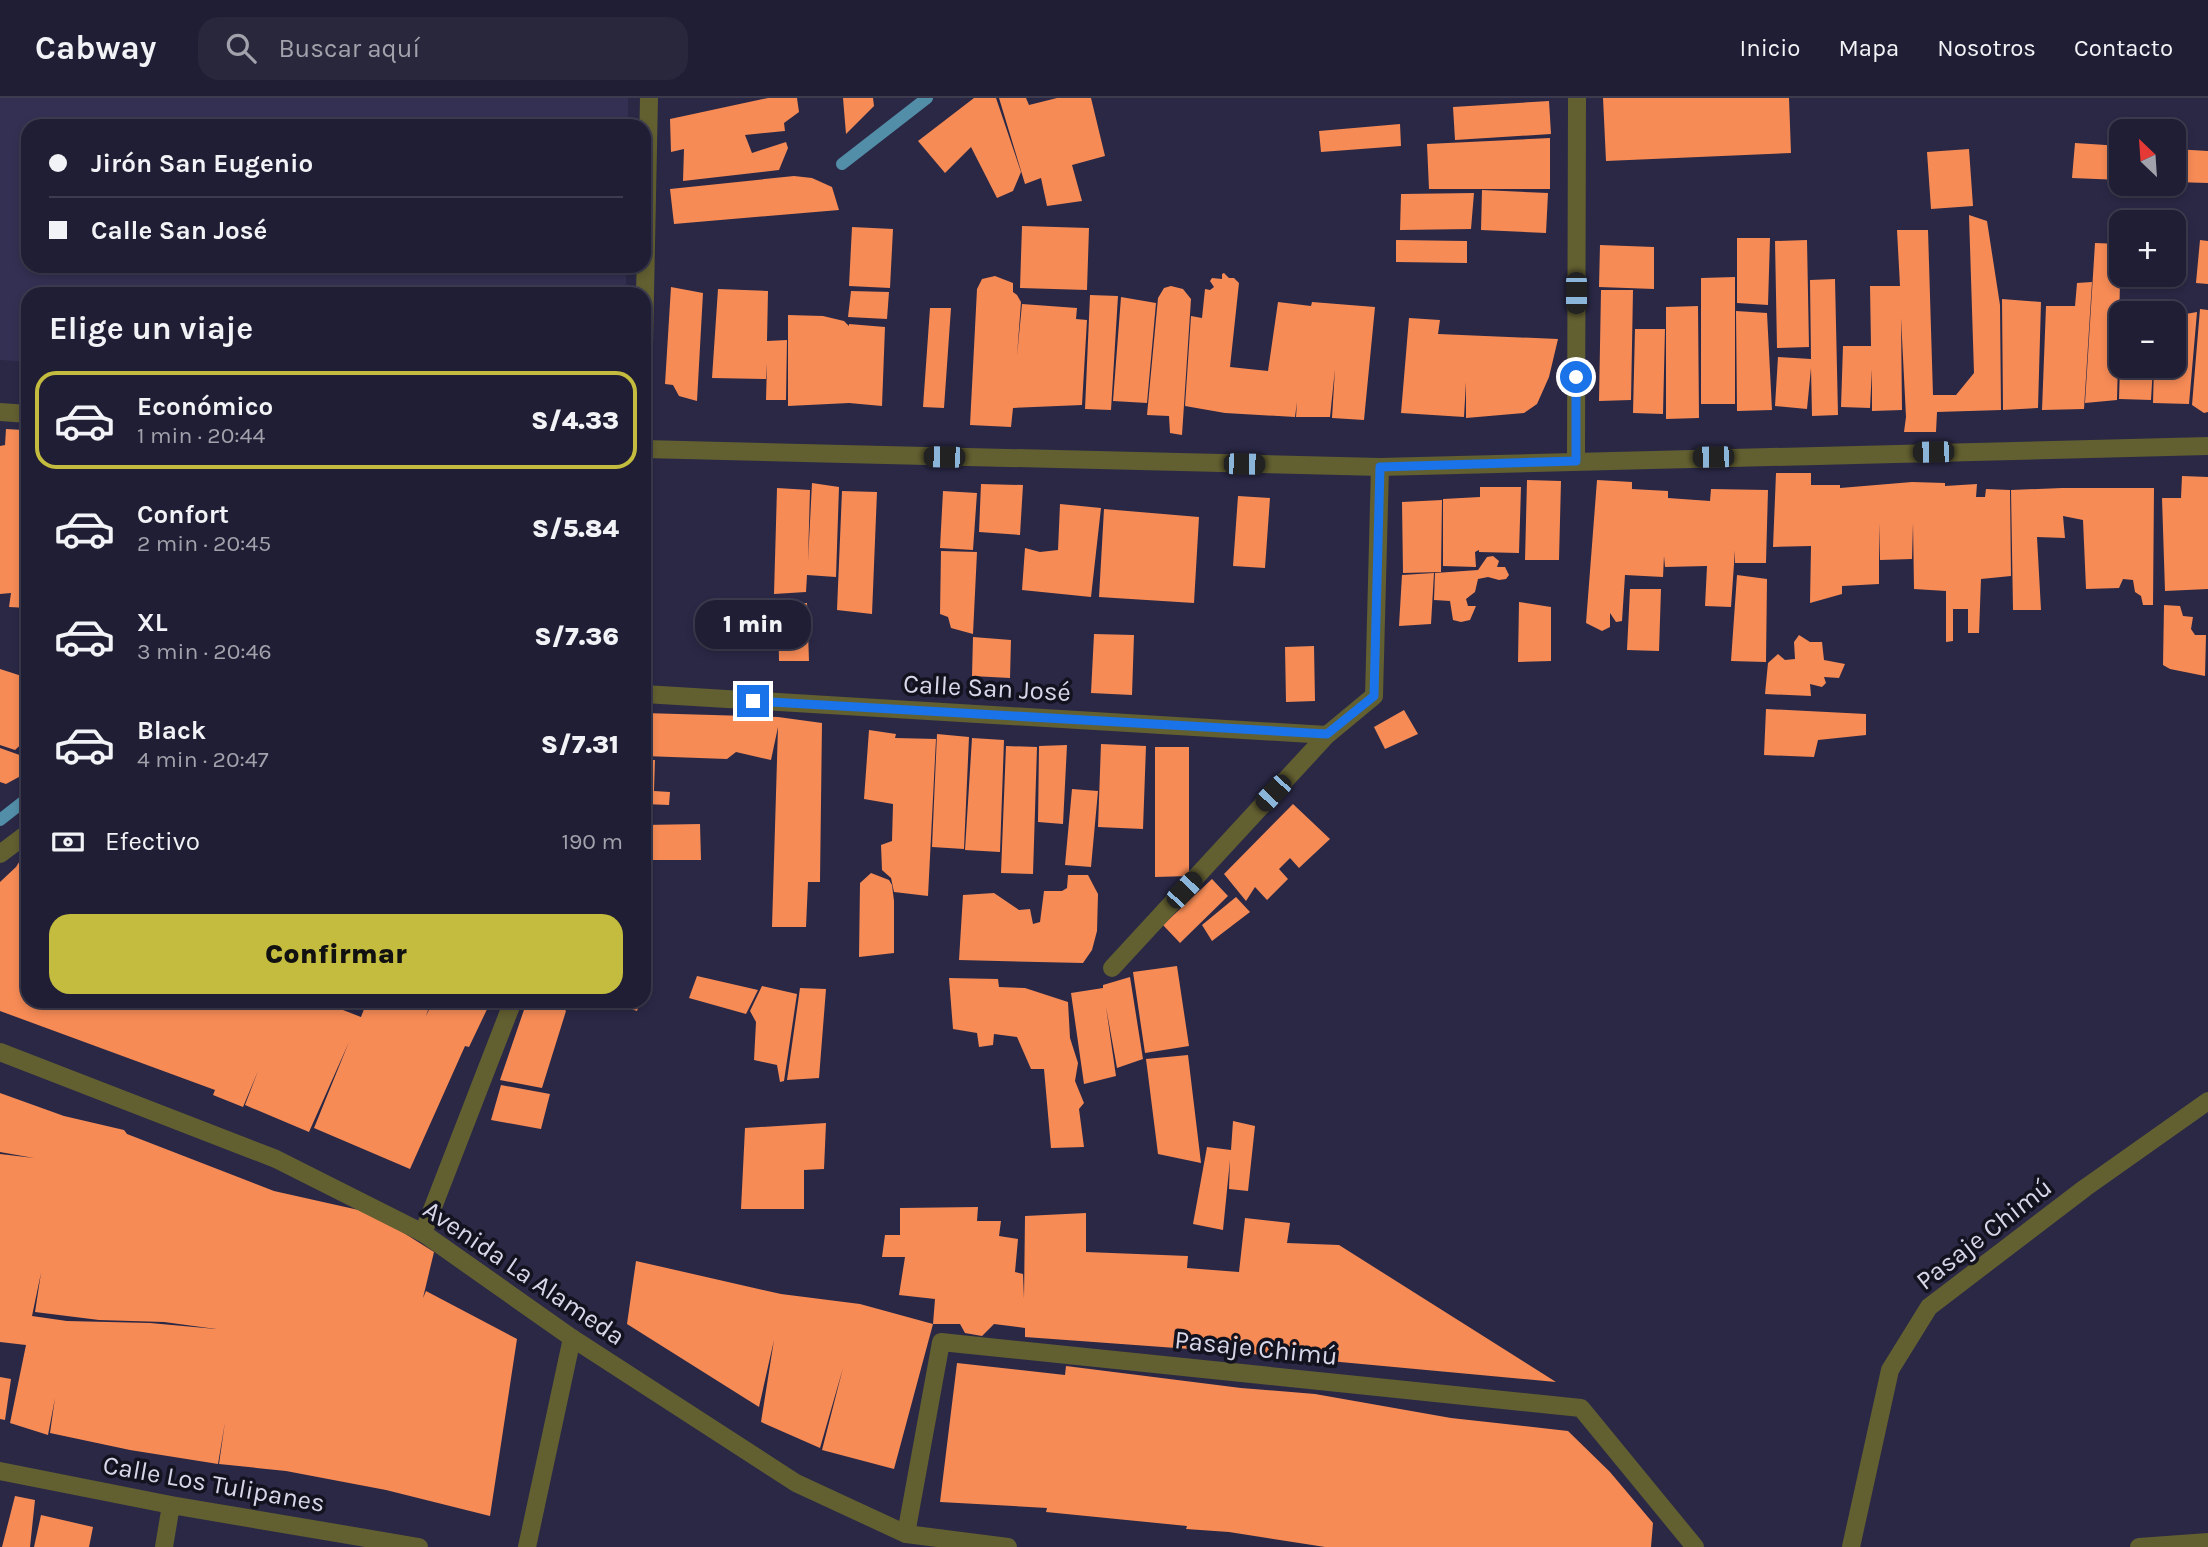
<!DOCTYPE html>
<html lang="es">
<head>
<meta charset="utf-8">
<style>
	:root { --surface:#201e34; --page:#28273c; --text:#f1f3f6; --muted:#a2a2ac; --line:#3d3c4f; --accent:#c4bc3e }
	body { margin:0; font-family:Karla,sans-serif; background:var(--page); color:var(--text); height:100vh; display:flex; flex-direction:column; font-size:26px; white-space:nowrap }
	* { box-sizing:border-box; margin:0 }
	p { font-size:23px; color:var(--muted) }
	.icon { flex:none; width:38px; height:38px; fill:none; stroke:currentColor; stroke-width:2; stroke-linecap:round; stroke-linejoin:round }
	.map { position:relative; flex:1; overflow:hidden }
	.drawer { position:absolute; left:21px; top:189px; width:630px; height:721px; display:flex; flex-direction:column; background:var(--surface); border-radius:21px; box-shadow:0 4px 10px #0003,0 0 0 2px var(--line) }
	.drawer>* { flex:none }
	.banner { position:absolute; left:21px; top:21px; width:630px; height:154px; border-radius:21px; box-shadow:0 4px 10px #0003,0 0 0 2px var(--line); display:grid; align-content:center; height:154px; padding:0 28px; background:var(--surface) }
	.needle { width:46px; rotate:335deg }
	.tools { position:absolute; left:2109px; top:21px; display:grid; gap:14px }
	.tools a { display:grid; place-items:center; width:77px; height:77px; border-radius:14px; background:var(--surface); box-shadow:0 4px 10px #0003,0 0 0 2px var(--line); font-size:35px }
	.end { position:absolute; width:32px; height:32px; margin:-16px; border:9px solid #1a73e8; background:#fff; box-shadow:0 0 0 4px #fff }
	.from { border-radius:50% }
	.bubble { position:absolute; height:49px; border-radius:21px; background:var(--surface); box-shadow:0 4px 10px #0003,0 0 0 2px var(--line); font-size:23px; font-weight:800; line-height:49px; text-align:center }
	.car { position:absolute; width:21px; height:42px; margin:-21px -10px; border-radius:9px; box-shadow:0 0 5px 2px #0007; background:linear-gradient(#222 24%,#8ab4d8 0 40%,#222 0 76%,#8ab4d8 0 86%,#222 0) }
	.banner b { display:flex; align-items:center; gap:24px; height:66px; font-size:26px }
	.banner b+b { border-top:2px solid var(--line) }
	.banner i { width:18px; height:18px; background:var(--text) }
	ul { padding:0; list-style:none }
	li { display:flex; align-items:center; gap:21px; height:98px; margin:0 14px 10px; padding:0 14px; border:4px solid transparent; border-radius:21px }
	li div { flex:1 }
	li b { display:block; font-size:26px }
	li em { font-style:normal; font-weight:800 }
	li.current { border-color:var(--accent) }
	li>.icon { width:63px; height:63px; stroke-width:1.5 }
	h2 { padding:0 28px; font-size:32px; line-height:84px }
	.pay { display:flex; align-items:center; gap:18px; height:77px; padding:0 28px; font-size:26px }
	.pay p { margin-inline-start:auto }
	.action { display:flex; gap:14px; margin-top:auto; padding:14px 28px }
	.action a { flex:1; height:80px; border-radius:21px; background:var(--accent); color:#111; font-size:28px; font-weight:800; line-height:80px; text-align:center }
	header { display:flex; align-items:center; gap:42px; box-sizing:border-box; height:98px; padding:0 35px; background:var(--surface); border-bottom:2px solid var(--line) }
	header strong { font-size:33px }
	nav { display:flex; gap:38px; margin-inline-start:auto; font-size:24px }
	.search { width:490px; height:63px; background:var(--page); display:flex; align-items:center; gap:18px; box-sizing:border-box; padding:0 24px; border-radius:21px; color:var(--muted); font-size:26px }
	.map>svg:first-child { display:block }
	.built { fill:#333053 }
	.lines { fill:none; stroke-linecap:round; stroke-linejoin:round }
	.stream { stroke:#538ea8; stroke-width:12 }
	.building { fill:#f68b56; fill-rule:evenodd }
	.minor { stroke:#625f31; stroke-width:18 }
	.tertiary { stroke:#625f31; stroke-width:18 }
	.route { stroke:#1a73e8; stroke-width:9 }
	.labels { text-anchor:middle; dominant-baseline:central; stroke-width:7; stroke-linejoin:round; paint-order:stroke }
	.street-label { font-size:26px; fill:#d7d7ea; stroke:#131320 }
</style>
</head>
<body>
<header>
<strong>Cabway</strong>
<div class="search"><svg class="icon" aria-label="search" viewBox="0 0 24 24"><circle cx="10" cy="10" r="6"/><path d="M15 15l6 6"/></svg>Buscar aquí</div>
<nav><a>Inicio</a><a>Mapa</a><a>Nosotros</a><a>Contacto</a></nav>
</header>
<div class="map">
<svg width="2208" height="1449" viewBox="0 0 2208 1449">
	<rect width="100%" height="100%" fill="#2a2845"/>
	<path class="built" d="M 0,0 L 628,0 L 628,28 L 28,28 L 28,168 L 626,168 L 626,196 L 28,196 L 28,264 L 0,262 Z"/>
	<g class="lines">
		<path class="stream" d="M 842,66 L 927,0
			M 0,722 L 28,700"/>
	</g>
	<path class="building" d="M 768,0 L 797,0 L 799,14 L 784,25 L 785,33 L 745,37 L 752,55 L 786,44 L 788,50 L 779,72 L 683,83 L 684,51 L 671,54 L 670,21 Z
		M 843,0 L 873,0 L 874,8 L 846,36 Z
		M 974,0 L 996,0 L 1021,74 L 1013,93 L 997,100 L 971,49 L 945,75 L 918,43 Z
		M 999,0 L 1026,0 L 1029,7 L 1057,0 L 1091,0 L 1105,58 L 1072,67 L 1082,103 L 1047,108 L 1041,80 L 1025,86 Z
		M 1603,0 L 1789,0 L 1791,55 L 1606,63 Z
		M 1549,3 L 1551,36 L 1455,42 L 1453,9 Z
		M 1400,26 L 1401,48 L 1321,54 L 1319,33 Z
		M 1550,40 L 1550,91 L 1429,91 L 1427,46 Z
		M 2075,45 L 2121,48 L 2121,82 L 2072,80 Z
		M 1969,51 L 1973,108 L 1931,111 L 1927,54 Z
		M 2174,51 L 2208,53 L 2208,85 L 2174,84 Z
		M 794,78 L 812,80 L 832,89 L 839,112 L 674,126 L 670,91 Z
		M 1482,92 L 1548,95 L 1546,135 L 1481,132 Z
		M 1474,95 L 1471,131 L 1400,132 L 1401,96 Z
		M 1969,117 L 1987,123 L 2000,207 L 2001,312 L 1937,314 L 1936,334 L 1904,334 L 1906,319 L 1901,220 L 1902,312 L 1872,313 L 1872,271 L 1870,310 L 1841,309 L 1843,248 L 1871,248 L 1870,188 L 1900,188 L 1897,132 L 1928,132 L 1933,297 L 1956,297 L 1974,275 Z
		M 1022,128 L 1089,130 L 1087,192 L 1020,190 Z
		M 852,129 L 893,131 L 890,190 L 849,188 Z
		M 1737,140 L 1770,140 L 1768,207 L 1737,205 Z
		M 1396,142 L 1467,143 L 1467,165 L 1396,164 Z
		M 1807,142 L 1809,249 L 1777,250 L 1775,143 Z
		M 2200,142 L 2208,143 L 2208,186 L 2196,185 Z
		M 2095,145 L 2121,146 L 2117,302 L 2085,305 Z
		M 1600,147 L 1654,149 L 1654,191 L 1599,189 Z
		M 1224,175 L 1229,180 L 1234,180 L 1239,185 L 1230,269 L 1268,273 L 1278,204 L 1311,208 L 1312,204 L 1375,209 L 1364,322 L 1332,320 L 1335,271 L 1330,319 L 1296,319 L 1297,304 L 1295,319 L 1225,315 L 1185,308 L 1191,218 L 1202,220 L 1205,191 L 1210,192 L 1214,189 L 1210,183 L 1212,180 L 1222,181 L 1222,176 Z
		M 995,178 L 1013,185 L 1013,194 L 1017,197 L 1021,204 L 1017,258 L 1022,206 L 1077,210 L 1076,221 L 1087,222 L 1082,307 L 1013,310 L 1011,329 L 970,327 L 977,191 L 982,181 Z
		M 1735,179 L 1735,306 L 1701,306 L 1701,180 Z
		M 1835,181 L 1838,317 L 1812,318 L 1811,270 L 1807,311 L 1775,308 L 1778,259 L 1811,261 L 1810,182 Z
		M 2092,184 L 2084,311 L 2042,312 L 2046,208 L 2075,208 L 2077,185 Z
		M 1171,188 L 1183,191 L 1191,201 L 1182,337 L 1170,335 L 1169,318 L 1147,317 L 1158,200 L 1164,190 Z
		M 671,189 L 703,195 L 697,303 L 679,298 L 673,287 L 665,286 Z
		M 718,191 L 768,193 L 767,243 L 787,242 L 786,302 L 766,302 L 767,265 L 766,281 L 712,280 Z
		M 1601,192 L 1633,192 L 1631,302 L 1599,303 Z
		M 851,193 L 889,194 L 887,221 L 848,219 Z
		M 1090,197 L 1118,198 L 1111,312 L 1085,311 Z
		M 1121,199 L 1156,205 L 1147,305 L 1113,303 Z
		M 2002,201 L 2041,204 L 2038,310 L 2003,312 Z
		M 1698,208 L 1699,320 L 1666,321 L 1666,209 Z
		M 930,210 L 951,210 L 944,310 L 923,309 Z
		M 2200,211 L 2208,212 L 2208,314 L 2204,315 L 2192,307 Z
		M 1736,213 L 1767,215 L 1772,312 L 1737,313 Z
		M 2197,214 L 2189,306 L 2153,305 L 2154,268 L 2174,268 L 2174,218 Z
		M 788,217 L 823,218 L 844,223 L 849,228 L 849,226 L 885,229 L 882,308 L 849,305 L 788,308 Z
		M 1409,220 L 1440,222 L 1438,236 L 1558,241 L 1549,279 L 1537,306 L 1524,315 L 1466,320 L 1466,284 L 1464,319 L 1401,315 Z
		M 1635,231 L 1665,231 L 1663,316 L 1633,315 Z
		M 2120,268 L 2153,268 L 2151,302 L 2119,301 Z
		M 6,331 L 23,332 L 22,349 L 28,348 L 28,510 L 9,509 L 11,495 L 0,496 L 0,348 L 5,347 Z
		M 644,352 L 651,352 L 646,475 L 644,475 Z
		M 1776,375 L 1811,375 L 1811,387 L 1840,387 L 1840,390 L 1912,384 L 1945,385 L 1945,388 L 1977,386 L 1976,399 L 1985,399 L 1986,391 L 2010,392 L 2011,478 L 1981,481 L 1979,535 L 1968,535 L 1968,511 L 1953,511 L 1953,543 L 1946,544 L 1946,493 L 1914,491 L 1913,425 L 1912,461 L 1880,462 L 1879,425 L 1879,486 L 1842,488 L 1842,496 L 1810,505 L 1811,448 L 1773,449 Z
		M 2182,378 L 2208,379 L 2208,491 L 2165,493 L 2162,400 L 2181,400 Z
		M 1527,382 L 1561,383 L 1559,462 L 1525,462 Z
		M 1597,382 L 1632,384 L 1632,391 L 1668,393 L 1668,400 L 1710,403 L 1711,391 L 1768,392 L 1766,465 L 1735,465 L 1735,452 L 1731,509 L 1705,508 L 1707,468 L 1665,469 L 1664,458 L 1663,479 L 1625,477 L 1622,523 L 1616,524 L 1610,515 L 1610,529 L 1602,533 L 1586,525 Z
		M 812,385 L 839,389 L 836,479 L 807,477 L 806,494 L 774,496 L 777,390 L 810,392 L 808,463 Z
		M 981,386 L 1023,387 L 1020,437 L 979,434 Z
		M 1480,389 L 1521,389 L 1519,455 L 1479,454 L 1479,452 L 1475,454 L 1476,469 L 1443,468 L 1443,401 L 1480,399 Z
		M 2062,390 L 2154,390 L 2153,507 L 2143,507 L 2141,498 L 2135,494 L 2133,482 L 2123,481 L 2119,490 L 2086,491 L 2083,422 L 2063,418 L 2065,440 L 2037,439 L 2041,512 L 2013,512 L 2011,392 Z
		M 842,393 L 877,394 L 872,516 L 837,512 Z
		M 943,393 L 977,395 L 973,452 L 940,450 Z
		M 1238,398 L 1270,400 L 1265,470 L 1233,468 Z
		M 1442,402 L 1441,474 L 1403,475 L 1402,404 Z
		M 1060,406 L 1101,410 L 1091,499 L 1022,492 L 1025,450 L 1040,454 L 1058,452 Z
		M 1104,411 L 1199,419 L 1194,505 L 1099,499 Z
		M 941,453 L 977,454 L 973,536 L 951,530 L 948,519 L 940,516 Z
		M 1493,458 L 1499,463 L 1497,469 L 1505,469 L 1509,477 L 1506,481 L 1499,482 L 1488,479 L 1478,481 L 1475,494 L 1466,501 L 1468,508 L 1476,508 L 1470,522 L 1461,524 L 1453,522 L 1450,503 L 1434,502 L 1435,475 L 1478,472 L 1487,459 Z
		M 1434,475 L 1431,526 L 1399,528 L 1402,477 Z
		M 1737,477 L 1767,481 L 1766,564 L 1731,563 Z
		M 1630,491 L 1661,491 L 1659,553 L 1627,552 Z
		M 1519,504 L 1551,509 L 1551,563 L 1518,564 Z
		M 807,505 L 809,563 L 779,563 L 778,506 Z
		M 2164,507 L 2180,508 L 2183,518 L 2193,519 L 2191,531 L 2195,537 L 2206,537 L 2205,578 L 2170,571 L 2163,567 Z
		M 1094,536 L 1134,537 L 1132,597 L 1091,595 Z
		M 1799,537 L 1810,544 L 1822,544 L 1824,562 L 1845,566 L 1839,580 L 1824,579 L 1826,585 L 1822,589 L 1810,586 L 1811,598 L 1765,596 L 1768,565 L 1778,556 L 1785,562 L 1795,561 L 1794,544 Z
		M 973,539 L 1011,542 L 1010,580 L 972,578 Z
		M 1314,548 L 1315,603 L 1286,604 L 1285,549 Z
		M 0,571 L 28,580 L 28,640 L 15,652 L 0,647 Z
		M 1766,611 L 1866,616 L 1866,637 L 1818,642 L 1814,659 L 1764,657 Z
		M 1404,612 L 1418,636 L 1385,651 L 1374,629 Z
		M 644,615 L 778,619 L 822,625 L 820,784 L 808,784 L 806,829 L 772,829 L 778,629 L 771,662 L 736,654 L 727,661 L 644,658 Z
		M 869,632 L 896,636 L 895,640 L 936,641 L 928,798 L 894,794 L 891,780 L 882,772 L 881,747 L 892,743 L 893,706 L 864,701 Z
		M 937,636 L 969,639 L 964,751 L 932,749 Z
		M 972,640 L 1004,642 L 1000,754 L 965,752 Z
		M 1101,646 L 1146,648 L 1143,731 L 1098,729 Z
		M 1067,647 L 1063,726 L 1038,724 L 1039,648 Z
		M 1006,648 L 1037,649 L 1033,776 L 1001,775 Z
		M 1155,649 L 1189,649 L 1189,778 L 1155,779 Z
		M 0,650 L 28,660 L 28,674 L 6,686 L 0,684 Z
		M 644,662 L 655,662 L 654,693 L 670,694 L 669,707 L 644,706 Z
		M 1072,691 L 1098,693 L 1091,769 L 1065,767 Z
		M 1293,706 L 1330,741 L 1299,770 L 1290,760 L 1279,771 L 1288,781 L 1267,802 L 1255,789 L 1246,803 L 1224,776 Z
		M 700,726 L 701,762 L 644,762 L 644,727 Z
		M 28,750 L 28,903 L 326,903 L 325,905 L 361,919 L 367,903 L 431,903 L 426,918 L 433,903 L 491,903 L 469,949 L 465,948 L 410,1071 L 314,1030 L 349,944 L 309,1034 L 245,1007 L 258,973 L 243,1009 L 213,997 L 215,992 L 0,913 L 0,784 L 16,769 Z
		M 871,775 L 889,782 L 892,787 L 894,803 L 894,855 L 859,859 L 860,785 Z
		M 1068,777 L 1088,777 L 1098,796 L 1097,833 L 1092,852 L 1083,865 L 959,862 L 963,797 L 994,795 L 1019,812 L 1030,811 L 1033,826 L 1040,824 L 1044,793 L 1062,793 L 1067,790 Z
		M 1212,781 L 1228,798 L 1180,845 L 1163,827 Z
		M 1236,799 L 1250,814 L 1212,843 L 1202,827 Z
		M 1177,868 L 1189,948 L 1145,955 L 1133,874 Z
		M 697,878 L 758,892 L 746,916 L 689,900 Z
		M 1130,879 L 1143,961 L 1117,970 L 1106,909 L 1116,978 L 1084,986 L 1071,895 L 1103,890 L 1103,887 Z
		M 949,880 L 998,881 L 999,889 L 1025,890 L 1068,904 L 1070,940 L 1078,965 L 1075,983 L 1084,1005 L 1079,1011 L 1084,1049 L 1051,1050 L 1044,971 L 1031,971 L 1017,939 L 994,936 L 993,947 L 979,949 L 977,935 L 953,931 Z
		M 762,888 L 797,896 L 784,983 L 780,984 L 777,967 L 754,962 L 756,924 L 750,913 Z
		M 800,890 L 826,891 L 819,980 L 787,982 Z
		M 527,903 L 560,906 L 566,913 L 542,990 L 500,982 Z
		M 607,903 L 640,903 L 637,913 Z
		M 1188,957 L 1201,1065 L 1158,1056 L 1146,961 Z
		M 501,987 L 550,996 L 541,1031 L 491,1022 Z
		M 0,995 L 64,1018 L 124,1032 L 127,1036 L 274,1093 L 372,1115 L 434,1154 L 423,1200 L 426,1193 L 517,1241 L 490,1418 L 386,1392 L 286,1373 L 219,1366 L 225,1324 L 218,1366 L 130,1352 L 50,1335 L 55,1300 L 48,1337 L 10,1325 L 26,1247 L 0,1244 L 0,1056 L 34,1060 L 0,1054 ZM 41,1175 L 35,1214 L 99,1222 L 164,1224 L 216,1231 L 150,1225 L 67,1223 L 32,1218 Z
		M 1233,1023 L 1255,1028 L 1248,1093 L 1229,1091 L 1230,1062 L 1223,1132 L 1193,1126 L 1207,1049 L 1231,1052 Z
		M 826,1025 L 824,1071 L 804,1072 L 804,1111 L 741,1111 L 745,1030 Z
		M 978,1109 L 977,1123 L 1001,1123 L 999,1138 L 1018,1141 L 1015,1174 L 1023,1176 L 1024,1201 L 1025,1118 L 1086,1115 L 1086,1154 L 1188,1158 L 1187,1170 L 1239,1174 L 1245,1120 L 1290,1125 L 1287,1145 L 1339,1147 L 1556,1284 L 1231,1254 L 1025,1239 L 1025,1230 L 994,1226 L 982,1238 L 965,1235 L 960,1226 L 933,1226 L 935,1201 L 899,1197 L 905,1159 L 882,1159 L 885,1137 L 900,1137 L 900,1110 Z
		M 636,1163 L 781,1196 L 860,1206 L 933,1226 L 894,1371 L 822,1352 L 843,1270 L 820,1350 L 761,1324 L 774,1242 L 759,1309 L 627,1226 Z
		M 957,1265 L 1065,1277 L 1066,1268 L 1241,1290 L 1315,1296 L 1451,1320 L 1568,1333 L 1610,1374 L 1653,1425 L 1651,1449 L 1325,1449 L 1229,1434 L 1186,1431 L 1187,1428 L 1046,1414 L 1047,1410 L 940,1404 Z
		M 0,1279 L 11,1281 L 5,1322 L 0,1321 Z
		M 15,1398 L 35,1402 L 30,1449 L 2,1449 Z
		M 41,1417 L 93,1429 L 89,1449 L 34,1449 Z"/>
	<g class="lines">
		<path class="minor" d="M 644,246 L 649,0
			M 1576,363 L 1577,0
			M 644,596 L 1327,637
			M 0,756 L 28,735
			M 1112,870 L 1327,637 L 1374,598 L 1380,369
			M 423,1135 L 513,903
			M 0,1373 L 171,1407 L 419,1449
			M 906,1436 L 941,1244 L 1581,1310 L 1695,1449
			M 164,1449 L 171,1407
			M 527,1449 L 572,1240
			M 1851,1449 L 1890,1272 L 1929,1209 L 2085,1090 L 2208,1003"/>
		<path class="tertiary" d="M 0,314 L 28,316
			M 644,351 L 1380,369 L 2208,348
			M 0,954 L 276,1061 L 423,1135 L 572,1240 L 796,1385 L 906,1436 L 1008,1449
			M 2139,1449 L 2208,1444"/>
	</g>
	<g class="lines">
		<path class="route" d="M 753,603 L 1327,636 L 1374,598 L 1380,369 L 1576,363 L 1576,279"/>
	</g>
	<g class="labels">
		<g class="street-label">
			<text transform="translate(987 590) rotate(3)">Calle San José</text>
			<text transform="translate(1984 1136) rotate(-38)">Pasaje Chimú</text>
			<text transform="translate(524 1175) rotate(34)">Avenida La Alameda</text>
			<text transform="translate(1256 1250) rotate(6)">Pasaje Chimú</text>
			<text transform="translate(214 1386) rotate(10)">Calle Los Tulipanes</text>
		</g>
	</g>
</svg>
<div class="tools">
<a><svg class="needle" viewBox="-14 -14 28 28"><path d="M0-13l5 13h-10z" fill="#e53935"/><path d="M0 13l5-13h-10z" fill="#a2a2ac"/></svg></a>
<a>+</a>
<a>−</a>
</div>
<i class="end from" style="left:1576px;top:279px"></i>
<i class="end" style="left:753px;top:603px"></i>
<div class="bubble" style="left:695px;top:502px;width:116px">1 min</div>
<i class="car" style="left:1576px;top:195px;rotate:180deg"></i>
<i class="car" style="left:1933px;top:354px;rotate:269deg"></i>
<i class="car" style="left:944px;top:359px;rotate:271deg"></i>
<i class="car" style="left:1713px;top:359px;rotate:269deg"></i>
<i class="car" style="left:1244px;top:366px;rotate:91deg"></i>
<i class="car" style="left:1273px;top:695px;rotate:223deg"></i>
<i class="car" style="left:1184px;top:792px;rotate:43deg"></i>
<div class="banner">
<b><i class="from"></i>Jirón San Eugenio</b>
<b><i></i>Calle San José</b>
</div>
<section class="drawer">
<h2>Elige un viaje</h2>
<ul>
<li class="current"><svg class="icon" aria-label="car" viewBox="0 0 24 24"><path d="M5 17H2v-5l4-1 3-4h7l3 4 3 1v5h-3M9 17h6M6 11h13"/><circle cx="7" cy="17" r="2"/><circle cx="17" cy="17" r="2"/></svg><div><b>Económico</b><p>1 min · 20:44</p></div><em>S/4.33</em></li>
<li><svg class="icon" aria-label="car" viewBox="0 0 24 24"><path d="M5 17H2v-5l4-1 3-4h7l3 4 3 1v5h-3M9 17h6M6 11h13"/><circle cx="7" cy="17" r="2"/><circle cx="17" cy="17" r="2"/></svg><div><b>Confort</b><p>2 min · 20:45</p></div><em>S/5.84</em></li>
<li><svg class="icon" aria-label="car" viewBox="0 0 24 24"><path d="M5 17H2v-5l4-1 3-4h7l3 4 3 1v5h-3M9 17h6M6 11h13"/><circle cx="7" cy="17" r="2"/><circle cx="17" cy="17" r="2"/></svg><div><b>XL</b><p>3 min · 20:46</p></div><em>S/7.36</em></li>
<li><svg class="icon" aria-label="car" viewBox="0 0 24 24"><path d="M5 17H2v-5l4-1 3-4h7l3 4 3 1v5h-3M9 17h6M6 11h13"/><circle cx="7" cy="17" r="2"/><circle cx="17" cy="17" r="2"/></svg><div><b>Black</b><p>4 min · 20:47</p></div><em>S/7.31</em></li>
</ul>
<div class="pay"><svg class="icon" aria-label="cash" viewBox="0 0 24 24"><path d="M3 7h18v10H3z"/><circle cx="12" cy="12" r="2"/></svg>Efectivo<p>190 m</p></div>
<div class="action"><a>Confirmar</a></div>
</section>
</div>
</body>
</html>
